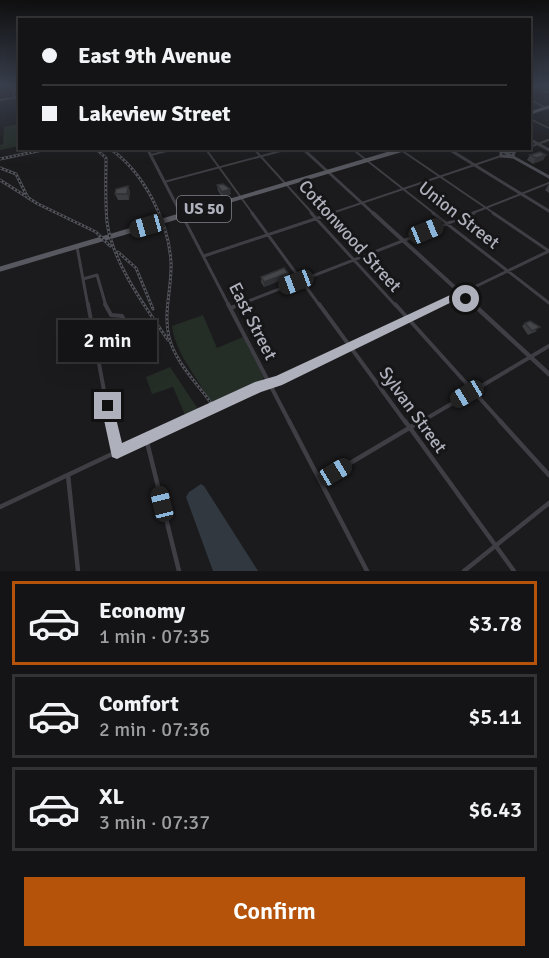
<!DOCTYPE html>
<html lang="en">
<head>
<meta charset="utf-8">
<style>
	:root { --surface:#141416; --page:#1d1d1f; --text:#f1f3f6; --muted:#9d9ea1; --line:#333335; --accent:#b45309 }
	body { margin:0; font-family:Signika,sans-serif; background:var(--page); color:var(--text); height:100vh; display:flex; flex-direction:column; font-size:22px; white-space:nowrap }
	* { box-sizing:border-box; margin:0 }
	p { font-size:20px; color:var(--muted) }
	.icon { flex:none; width:33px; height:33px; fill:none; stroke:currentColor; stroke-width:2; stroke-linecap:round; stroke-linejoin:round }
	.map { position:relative; height:571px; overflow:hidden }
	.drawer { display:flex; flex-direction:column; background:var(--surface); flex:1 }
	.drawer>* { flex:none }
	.top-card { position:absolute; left:18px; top:18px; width:513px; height:132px; border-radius:0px; box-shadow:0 6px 24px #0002,0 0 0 2px var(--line); display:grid; align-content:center; height:132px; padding:0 24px; background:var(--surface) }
	.end { position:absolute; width:27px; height:27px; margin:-14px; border:8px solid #aeb1bb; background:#111; box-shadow:0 0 0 3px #111 }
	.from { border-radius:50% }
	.bubble { position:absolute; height:42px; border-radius:0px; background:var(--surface); box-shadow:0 6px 24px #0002,0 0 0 2px var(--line); font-size:20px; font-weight:600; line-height:42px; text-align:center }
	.car { position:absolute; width:18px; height:36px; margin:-18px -9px; border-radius:8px; box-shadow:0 0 4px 2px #0007; background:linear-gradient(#222 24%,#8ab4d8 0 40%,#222 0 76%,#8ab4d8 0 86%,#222 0) }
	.top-card b { display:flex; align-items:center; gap:21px; height:57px; font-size:22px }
	.top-card b+b { border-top:2px solid var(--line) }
	.top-card i { width:15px; height:15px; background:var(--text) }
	ul { padding:10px 0 0; list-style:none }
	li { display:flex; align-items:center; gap:18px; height:84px; margin:0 12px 9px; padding:0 12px; border:3px solid var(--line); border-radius:0px }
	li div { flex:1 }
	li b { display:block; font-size:22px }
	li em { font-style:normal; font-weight:600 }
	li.current { border-color:var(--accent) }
	li>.icon { width:54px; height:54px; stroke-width:1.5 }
	.cta { display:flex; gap:12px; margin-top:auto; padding:12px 24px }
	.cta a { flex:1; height:69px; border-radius:0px; background:var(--accent); color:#fff; font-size:24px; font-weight:600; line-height:69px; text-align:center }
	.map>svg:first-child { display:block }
	.green { fill:#252d27 }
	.water { fill:#313840 }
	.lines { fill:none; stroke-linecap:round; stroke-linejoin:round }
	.minor-far4 { stroke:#3e3e44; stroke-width:1.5 }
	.minor-far3 { stroke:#3e3e44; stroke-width:2 }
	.minor-far2 { stroke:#3e3e44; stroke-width:3 }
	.minor-far1 { stroke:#3e3e44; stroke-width:4 }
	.minor { stroke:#3e3e44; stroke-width:4.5 }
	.tertiary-far3 { stroke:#3e3e44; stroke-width:2 }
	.tertiary-far2 { stroke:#3e3e44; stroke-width:3 }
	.tertiary-far1 { stroke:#3e3e44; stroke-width:4 }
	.tertiary { stroke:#3e3e44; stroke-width:4.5 }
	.secondary { stroke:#4a4b52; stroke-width:3 }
	.primary-far2 { stroke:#585960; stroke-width:3 }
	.primary-far1 { stroke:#585960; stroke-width:4 }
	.primary { stroke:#585960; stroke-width:5 }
	.rail-casing { stroke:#53545b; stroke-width:3 }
	.rail { stroke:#161618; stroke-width:1.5; stroke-dasharray:2; stroke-linecap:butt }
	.wall { fill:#3b3c40 }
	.shaded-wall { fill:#303134 }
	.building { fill:#45464a; stroke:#303134; stroke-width:1.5 }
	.route { fill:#aeb1bb }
	.labels { text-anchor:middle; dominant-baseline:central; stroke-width:6; stroke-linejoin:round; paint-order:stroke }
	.shield { fill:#161618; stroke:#80828a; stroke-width:1.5 }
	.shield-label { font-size:16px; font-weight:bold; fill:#aeb1bb }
	.street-label { font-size:18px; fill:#aeb1bb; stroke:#161618 }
</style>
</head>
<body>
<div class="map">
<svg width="549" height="571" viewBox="0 0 549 571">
	<rect width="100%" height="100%" fill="#1b1b1d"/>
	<path class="green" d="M 19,124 L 19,146 L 0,150 L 0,145 L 3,144 L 4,127 Z
		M 203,315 L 217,348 L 243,337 L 264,377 L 261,382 L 211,404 C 199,378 176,356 172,326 Z
		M 170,367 L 198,409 L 185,415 L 173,387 L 152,394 L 146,377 Z"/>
	<path class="water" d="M 201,484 L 204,486 L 258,571 L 213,571 L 186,497 L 189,492 Z"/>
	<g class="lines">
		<path class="minor-far4" d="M 530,86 L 537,85
			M 13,98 L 14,90
			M 530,100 L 549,109
			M 530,119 L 549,128
			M 544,142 L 549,140"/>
		<path class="minor-far3" d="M 530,147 L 548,140
			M 205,148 L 253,214
			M 253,148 L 313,214
			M 351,148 L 435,214
			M 401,150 L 495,214
			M 514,152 L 524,148
			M 151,155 L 178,148
			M 164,182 L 292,148
			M 329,214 L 501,156
			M 470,214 L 549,183"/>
		<path class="minor-far2" d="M 252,213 L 320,306
			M 311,213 L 396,306
			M 433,213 L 549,303
			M 493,213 L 549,251
			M 182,215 L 229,306
			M 77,247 L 88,306
			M 204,256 L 333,213
			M 83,279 L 97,275 L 106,306
			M 236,306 L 474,213
			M 435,306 L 549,251"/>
		<path class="minor-far1" d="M 88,304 L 110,423
			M 228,304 L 290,423
			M 319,304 L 406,423
			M 395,304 L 502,423
			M 231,308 L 240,304
			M 94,337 L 121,328 L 125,322 L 122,316 L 111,315 L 105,304
			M 178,423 L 259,386 L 278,381 L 438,304
			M 419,423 L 549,346"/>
		<path class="minor" d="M 110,421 L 116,452
			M 289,421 L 367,571
			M 405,421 L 514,571
			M 500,421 L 549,475
			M 146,438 L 179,571
			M 68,475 L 78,571
			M 320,481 L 421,421
			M 0,507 L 182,421
			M 464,571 L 549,503"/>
		<path class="tertiary-far3" d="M 530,85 L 549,92
			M 0,100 L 20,97
			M 530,140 L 534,142"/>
		<path class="tertiary-far2" d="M 531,140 L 549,150
			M 147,148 L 181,214
			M 302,148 L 374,214
			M 447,148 L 549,211"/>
		<path class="tertiary-far1" d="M 181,213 L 182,215
			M 373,213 L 475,306"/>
		<path class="tertiary" d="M 473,304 L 549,374"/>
		<path class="secondary" d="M 497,148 L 549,177
			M 501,151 L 514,152 L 513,157 L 501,156 Z"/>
		<path class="primary-far2" d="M 530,113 L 549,107"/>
		<path class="primary-far1" d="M 185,214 L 408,148"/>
		<path class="primary" d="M 0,269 L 190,213"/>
		<g class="rail-casing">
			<path id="rail" d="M 95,148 L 106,158 C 106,179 105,201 107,222 C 112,262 146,308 168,340
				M 109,148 C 143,171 169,221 171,263 C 172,288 163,312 169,337 C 175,362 197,383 211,403
				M 0,159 L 52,148
				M 0,168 L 16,174 L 28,198
				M 0,180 L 38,204 L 96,232 L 110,246
				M 118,252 L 136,268 L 153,309"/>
		</g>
		<use href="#rail" class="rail"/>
	</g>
	<path class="wall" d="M 530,155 L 546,155 L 543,160 L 533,164 L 527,160 Z
		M 549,184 L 549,193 L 545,190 Z
		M 217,185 L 231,194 L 223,198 L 218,191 Z
		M 128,186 L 130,191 L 129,200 L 118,200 L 115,194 Z
		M 261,277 L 287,278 L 264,287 L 261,282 Z
		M 525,323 L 537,331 L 528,335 L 522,326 Z"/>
	<path class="shaded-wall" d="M 546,155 L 543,160 L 533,164 L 536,158 Z
		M 128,186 L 130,191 L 129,200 L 127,194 Z
		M 230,189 L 231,194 L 223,198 L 222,192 Z
		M 288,273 L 287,278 L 264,287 L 264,282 Z"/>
	<path class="building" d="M 540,152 L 546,155 L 536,158 L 530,155 Z
		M 223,184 L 230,189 L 222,192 L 217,185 Z
		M 128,186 L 127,194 L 115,194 L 116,189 Z
		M 284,268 L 288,273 L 264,282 L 261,277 Z
		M 530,321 L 540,327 L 532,331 L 525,323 Z"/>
	<linearGradient id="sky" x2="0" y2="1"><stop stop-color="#0f0f10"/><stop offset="0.52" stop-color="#393f4c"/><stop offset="1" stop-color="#393f4c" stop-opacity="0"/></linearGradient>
	<rect width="549" height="164" fill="url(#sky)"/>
	<path class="route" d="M 461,290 L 470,296 L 470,301 L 466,303 L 460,298 L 282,385 L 261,392 L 121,457 L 117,459 L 112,457 L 101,406 L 103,402 L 108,400 L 112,402 L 122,443 L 255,382 L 276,376 Z"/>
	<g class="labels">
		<rect class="shield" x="177" y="196" width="54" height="26" rx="4.5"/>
		<g class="shield-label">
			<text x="204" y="209">US 50</text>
		</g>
		<g class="street-label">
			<text transform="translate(459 215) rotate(38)">Union Street</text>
			<text transform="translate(350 236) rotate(48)">Cottonwood Street</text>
			<text transform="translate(253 321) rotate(63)">East Street</text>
			<text transform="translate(413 410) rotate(54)">Sylvan Street</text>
		</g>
	</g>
</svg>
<i class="end from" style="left:466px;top:299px"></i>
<i class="end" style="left:108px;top:406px"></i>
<div class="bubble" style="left:58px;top:320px;width:99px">2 min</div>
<i class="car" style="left:147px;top:226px;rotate:254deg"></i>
<i class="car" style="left:426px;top:231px;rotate:68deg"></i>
<i class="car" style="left:296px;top:282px;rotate:249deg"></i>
<i class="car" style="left:467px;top:394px;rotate:239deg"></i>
<i class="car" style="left:335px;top:472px;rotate:59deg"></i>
<i class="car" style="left:162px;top:504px;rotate:346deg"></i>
<div class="top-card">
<b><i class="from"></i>East 9th Avenue</b>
<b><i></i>Lakeview Street</b>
</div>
</div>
<section class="drawer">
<ul>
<li class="current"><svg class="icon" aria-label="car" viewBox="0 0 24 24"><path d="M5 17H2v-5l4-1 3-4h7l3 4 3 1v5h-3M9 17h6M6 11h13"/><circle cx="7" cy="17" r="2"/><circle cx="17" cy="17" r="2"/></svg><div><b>Economy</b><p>1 min · 07:35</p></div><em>$3.78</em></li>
<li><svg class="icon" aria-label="car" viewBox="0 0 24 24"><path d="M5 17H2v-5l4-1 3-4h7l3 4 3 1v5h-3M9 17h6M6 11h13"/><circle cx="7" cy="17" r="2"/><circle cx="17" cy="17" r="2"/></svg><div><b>Comfort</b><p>2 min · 07:36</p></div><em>$5.11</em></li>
<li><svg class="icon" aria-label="car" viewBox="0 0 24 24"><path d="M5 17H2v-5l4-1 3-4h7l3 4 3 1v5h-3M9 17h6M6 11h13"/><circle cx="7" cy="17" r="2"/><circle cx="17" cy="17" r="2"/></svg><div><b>XL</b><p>3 min · 07:37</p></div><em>$6.43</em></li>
</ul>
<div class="cta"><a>Confirm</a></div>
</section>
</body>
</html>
